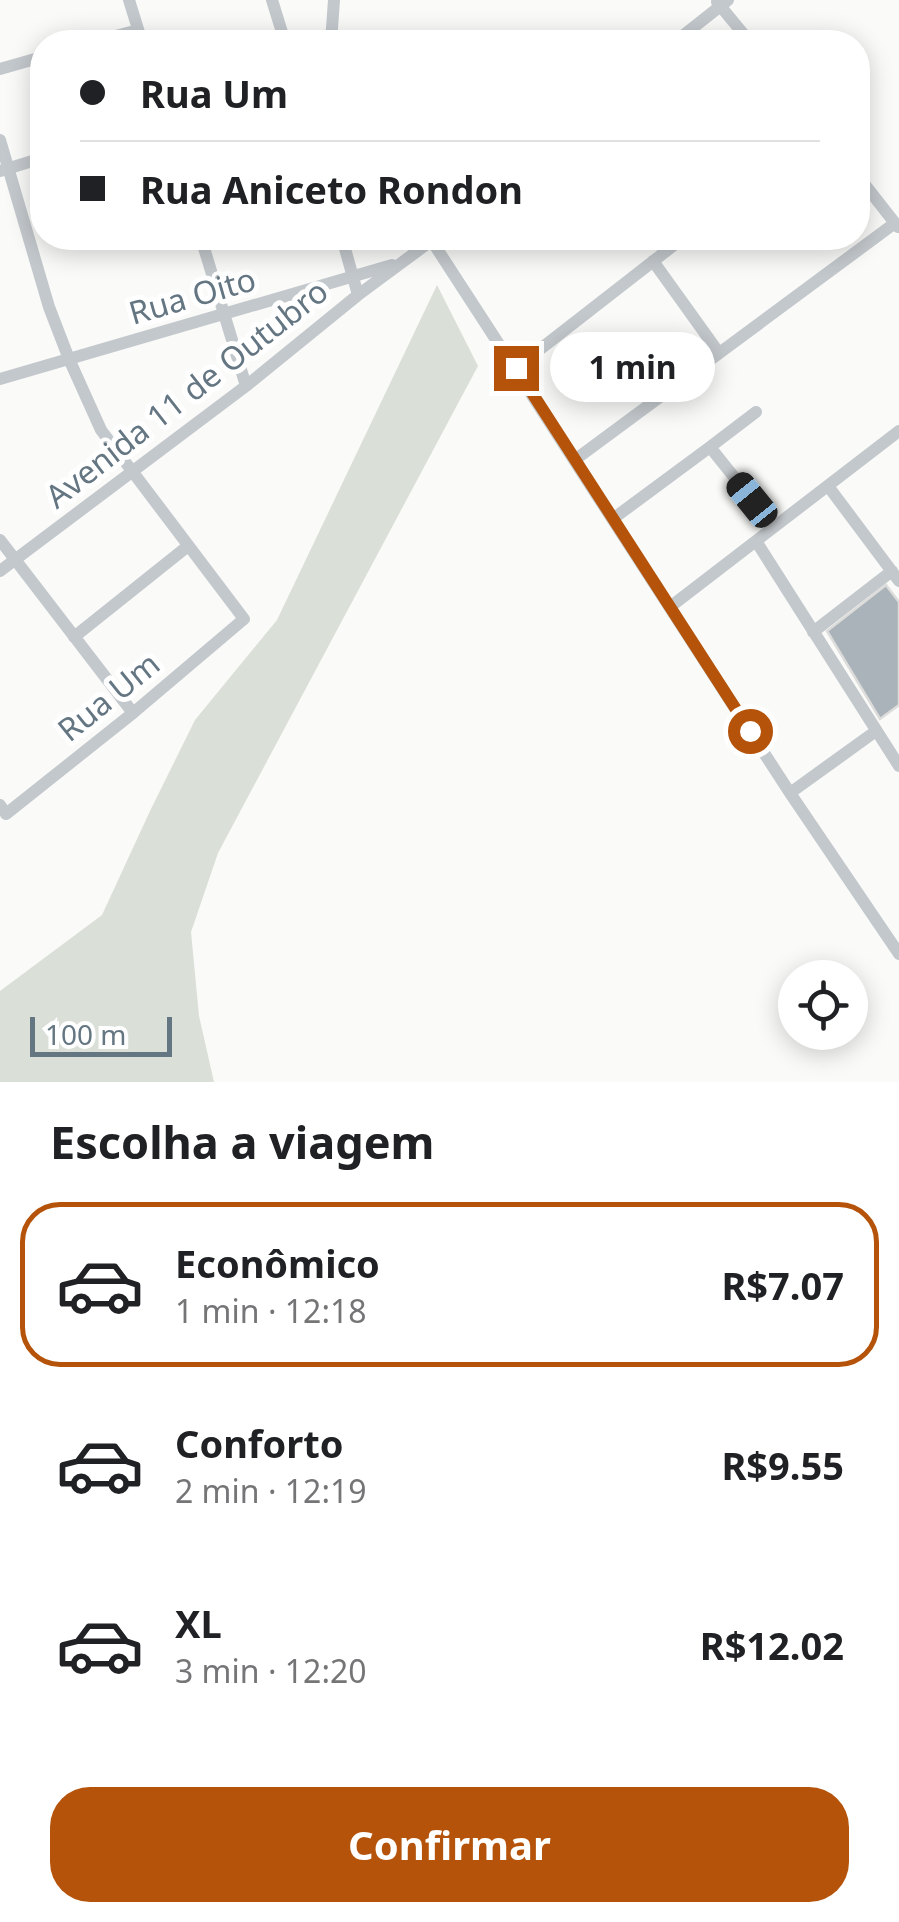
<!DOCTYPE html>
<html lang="pt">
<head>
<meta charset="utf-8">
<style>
	:root { --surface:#fff; --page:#f2f2f2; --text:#202124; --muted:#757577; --line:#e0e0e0; --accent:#b45309 }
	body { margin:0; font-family:"Noto Sans",sans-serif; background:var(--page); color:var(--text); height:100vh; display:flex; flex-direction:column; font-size:38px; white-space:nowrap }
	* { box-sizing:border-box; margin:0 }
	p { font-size:32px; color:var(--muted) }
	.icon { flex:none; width:55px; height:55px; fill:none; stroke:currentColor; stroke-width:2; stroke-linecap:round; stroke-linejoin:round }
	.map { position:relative; height:1082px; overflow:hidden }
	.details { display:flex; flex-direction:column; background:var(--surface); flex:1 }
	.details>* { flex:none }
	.banner { position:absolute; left:30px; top:30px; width:840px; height:220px; border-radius:40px; box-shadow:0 5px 25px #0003; display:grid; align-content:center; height:220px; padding:0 50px; background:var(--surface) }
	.fabs { position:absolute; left:778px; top:960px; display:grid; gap:20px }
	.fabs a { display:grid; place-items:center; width:90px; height:90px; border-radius:50%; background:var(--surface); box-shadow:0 5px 25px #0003; font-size:50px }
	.scale { position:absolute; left:30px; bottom:25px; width:142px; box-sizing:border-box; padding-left:10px; border:5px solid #657683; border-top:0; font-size:28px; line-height:35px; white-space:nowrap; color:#657683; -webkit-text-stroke:8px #fff; paint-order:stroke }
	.end { position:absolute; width:45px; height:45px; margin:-22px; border:12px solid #b45309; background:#fff; box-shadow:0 0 0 5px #fff }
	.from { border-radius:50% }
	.bubble { position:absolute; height:70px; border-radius:35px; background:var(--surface); box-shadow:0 5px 25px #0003; font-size:32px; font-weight:700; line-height:70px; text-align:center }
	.car { position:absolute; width:30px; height:60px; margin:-30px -15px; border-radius:12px; box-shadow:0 0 8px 2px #0007; background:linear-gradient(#222 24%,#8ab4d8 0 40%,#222 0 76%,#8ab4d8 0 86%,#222 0) }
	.banner b { display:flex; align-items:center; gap:35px; height:95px; font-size:38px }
	.banner b+b { border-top:2px solid var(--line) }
	.banner i { width:25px; height:25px; background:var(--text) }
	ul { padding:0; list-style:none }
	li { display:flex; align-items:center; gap:30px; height:165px; margin:0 20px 15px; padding:0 30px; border:5px solid transparent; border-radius:40px }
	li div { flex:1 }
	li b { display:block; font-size:38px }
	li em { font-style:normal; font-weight:700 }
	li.current { border-color:var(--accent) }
	li>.icon { width:90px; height:90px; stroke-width:1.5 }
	h2 { padding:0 50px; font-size:45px; line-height:120px }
	.primary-button { display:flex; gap:20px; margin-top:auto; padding:20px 50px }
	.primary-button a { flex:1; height:115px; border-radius:40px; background:var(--accent); color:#fff; font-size:40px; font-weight:700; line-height:115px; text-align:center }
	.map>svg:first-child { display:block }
	.green { fill:#dadfd7 }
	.building { fill:#aab3b9; stroke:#dcdcda; stroke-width:2.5 }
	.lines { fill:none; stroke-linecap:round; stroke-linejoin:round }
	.minor { stroke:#c3c8cc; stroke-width:12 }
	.route { stroke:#b45309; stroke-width:12 }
	.labels { text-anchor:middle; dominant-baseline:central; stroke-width:10; stroke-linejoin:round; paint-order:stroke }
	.street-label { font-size:32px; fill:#657683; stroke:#fff }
</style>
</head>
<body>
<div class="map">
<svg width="899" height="1082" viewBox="0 0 899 1082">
	<rect width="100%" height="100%" fill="#fafaf8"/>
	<path class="green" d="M 437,285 L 478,366 L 218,853 L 191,932 L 199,1016 L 214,1082 L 0,1082 L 0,991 L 102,915 L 150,811 L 195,720 L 277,620 Z"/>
	<path class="building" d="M 886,585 L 899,602 L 899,705 L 880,719 L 827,631 Z"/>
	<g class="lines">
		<path class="minor" d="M 129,0 L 142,42
			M 272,0 L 285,42
			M 717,2 L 750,42
			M 94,42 L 138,30
			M 331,42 L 334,0
			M 675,42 L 728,0
			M 0,69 L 42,57
			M 0,140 L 49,307 L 69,359 L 101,430 L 244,619 L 133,713 L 6,814 L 0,805
			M 0,171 L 42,158
			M 858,176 L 898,227
			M 201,238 L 246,386
			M 342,238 L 358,295
			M 430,238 L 790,793 L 899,954
			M 653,261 L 719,353
			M 516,368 L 683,238
			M 0,379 L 392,265
			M 710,447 L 756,412
			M 576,459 L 895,223
			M 828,486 L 899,581
			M 614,518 L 710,447 L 774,527
			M 0,540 L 133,713
			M 756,541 L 899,766
			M 0,571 L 246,386 L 358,295 L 435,238
			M 670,607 L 899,431
			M 813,632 L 892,571
			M 74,637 L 188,546
			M 790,793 L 876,731"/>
	</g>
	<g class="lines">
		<path class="route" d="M 516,368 L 750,731"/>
	</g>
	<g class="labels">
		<g class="street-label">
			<text transform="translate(192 295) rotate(-16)">Rua Oito</text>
			<text transform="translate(186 393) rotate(-38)">Avenida 11 de Outubro</text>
			<text transform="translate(108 696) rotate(-39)">Rua Um</text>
		</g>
	</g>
</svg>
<div class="fabs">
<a><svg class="icon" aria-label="locate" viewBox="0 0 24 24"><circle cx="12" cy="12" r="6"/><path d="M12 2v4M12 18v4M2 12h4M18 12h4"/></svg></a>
</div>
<div class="scale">100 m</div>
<i class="end from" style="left:750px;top:731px"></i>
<i class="end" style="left:516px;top:368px"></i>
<div class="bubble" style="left:550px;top:332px;width:165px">1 min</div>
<i class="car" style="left:752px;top:500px;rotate:321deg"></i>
<div class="banner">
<b><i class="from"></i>Rua Um</b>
<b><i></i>Rua Aniceto Rondon</b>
</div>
</div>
<section class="details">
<h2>Escolha a viagem</h2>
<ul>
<li class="current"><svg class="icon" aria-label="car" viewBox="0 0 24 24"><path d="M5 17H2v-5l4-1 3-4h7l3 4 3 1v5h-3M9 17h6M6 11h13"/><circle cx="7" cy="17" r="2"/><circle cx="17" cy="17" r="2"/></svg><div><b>Econômico</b><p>1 min · 12:18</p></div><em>R$7.07</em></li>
<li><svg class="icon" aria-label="car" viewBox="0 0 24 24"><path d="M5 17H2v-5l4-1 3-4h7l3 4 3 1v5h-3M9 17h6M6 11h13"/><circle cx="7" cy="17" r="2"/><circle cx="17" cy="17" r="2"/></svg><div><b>Conforto</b><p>2 min · 12:19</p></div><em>R$9.55</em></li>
<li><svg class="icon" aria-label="car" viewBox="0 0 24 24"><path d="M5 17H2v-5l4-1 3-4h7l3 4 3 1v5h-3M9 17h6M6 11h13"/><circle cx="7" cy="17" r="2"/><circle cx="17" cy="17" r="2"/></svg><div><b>XL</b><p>3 min · 12:20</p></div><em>R$12.02</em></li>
</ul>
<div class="primary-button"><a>Confirmar</a></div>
</section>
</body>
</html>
